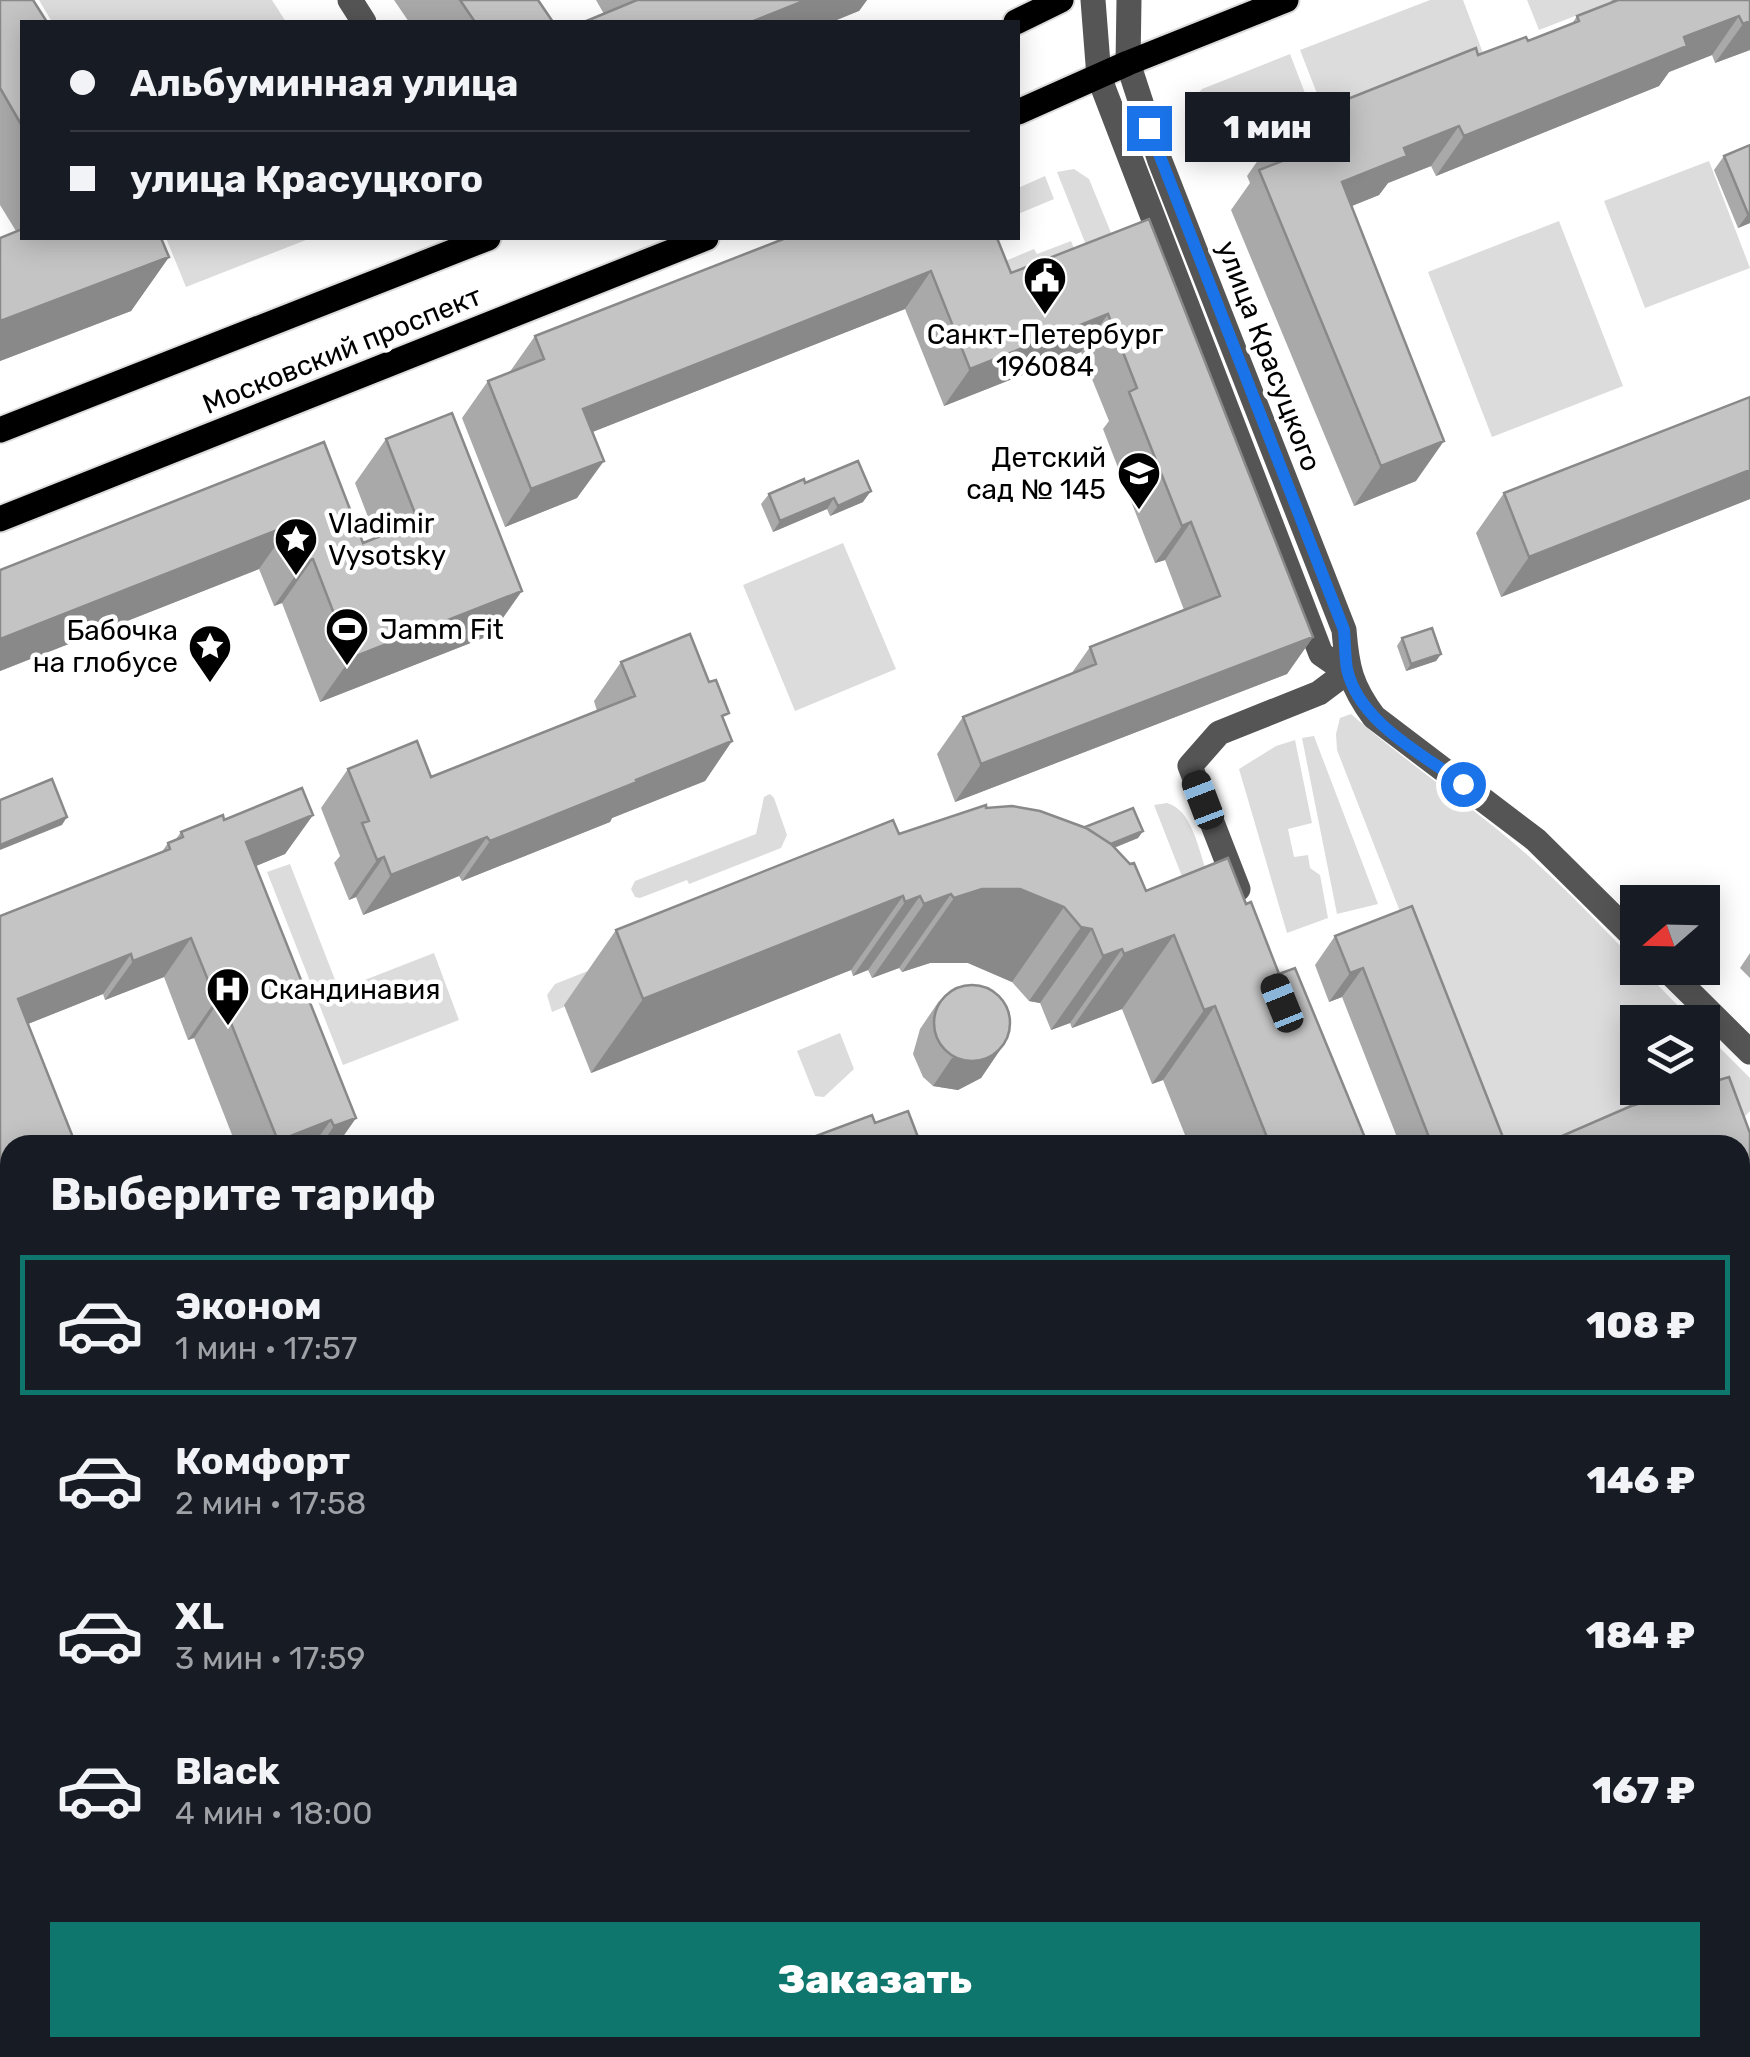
<!DOCTYPE html>
<html lang="ru">
<head>
<meta charset="utf-8">
<style>
	:root { --surface:#171b24; --page:#242831; --text:#f1f3f6; --muted:#9ea1a6; --line:#363941; --accent:#0f766e }
	body { margin:0; font-family:Rubik,sans-serif; background:var(--page); color:var(--text); height:100vh; display:flex; flex-direction:column; font-size:38px; white-space:nowrap }
	* { box-sizing:border-box; margin:0 }
	p { font-size:32px; color:var(--muted) }
	.icon { flex:none; width:55px; height:55px; fill:none; stroke:currentColor; stroke-width:2; stroke-linecap:round; stroke-linejoin:round }
	.map { position:relative; flex:1; overflow:hidden }
	.panel { position:absolute; left:0px; top:1135px; width:1750px; height:922px; display:flex; flex-direction:column; background:var(--surface); border-radius:30px 30px 0 0; box-shadow:0 5px 25px #0003 }
	.panel>* { flex:none }
	.guide { position:absolute; left:20px; top:20px; width:1000px; height:220px; border-radius:0px; box-shadow:0 5px 25px #0003; display:grid; align-content:center; height:220px; padding:0 50px; background:var(--surface) }
	.needle { width:65px; rotate:250deg }
	.fabs { position:absolute; left:1620px; top:885px; display:grid; gap:20px }
	.fabs a { display:grid; place-items:center; width:100px; height:100px; border-radius:0px; background:var(--surface); box-shadow:0 5px 25px #0003; font-size:50px }
	.end { position:absolute; width:45px; height:45px; margin:-22px; border:12px solid #1a73e8; background:#fff; box-shadow:0 0 0 5px #fff }
	.from { border-radius:50% }
	.bubble { position:absolute; height:70px; border-radius:0px; background:var(--surface); box-shadow:0 5px 25px #0003; font-size:32px; font-weight:800; line-height:70px; text-align:center }
	.car { position:absolute; width:30px; height:60px; margin:-30px -15px; border-radius:12px; box-shadow:0 0 8px 2px #0007; background:linear-gradient(#222 24%,#8ab4d8 0 40%,#222 0 76%,#8ab4d8 0 86%,#222 0) }
	.guide b { display:flex; align-items:center; gap:35px; height:95px; font-size:38px }
	.guide b+b { border-top:2px solid var(--line) }
	.guide i { width:25px; height:25px; background:var(--text) }
	ul { padding:0; list-style:none }
	li { display:flex; align-items:center; gap:30px; height:140px; margin:0 20px 15px; padding:0 30px; border:5px solid transparent; border-radius:0px }
	li div { flex:1 }
	li b { display:block; font-size:38px }
	li em { font-style:normal; font-weight:800 }
	li.active { border-color:var(--accent) }
	li>.icon { width:90px; height:90px; stroke-width:1.5 }
	h2 { padding:0 50px; font-size:45px; line-height:120px }
	.primary-button { display:flex; gap:20px; margin-top:auto; padding:20px 50px }
	.primary-button a { flex:1; height:115px; border-radius:0px; background:var(--accent); color:#fff; font-size:40px; font-weight:800; line-height:115px; text-align:center }
	.map>svg:first-child { display:block }
	.green { fill:#dcdcdc }
	.lines { fill:none; stroke-linecap:round; stroke-linejoin:round }
	.major-casing { stroke:#dbdbdb; stroke-width:29 }
	.minor { stroke:#555; stroke-width:25 }
	.major { stroke:#000; stroke-width:25 }
	.wall { fill:#a9a9a9 }
	.shaded-wall { fill:#898989 }
	.building { fill:#c4c4c4; stroke:#898989; stroke-width:2.5 }
	.route { stroke:#1a73e8; stroke-width:12 }
	.labels { text-anchor:middle; dominant-baseline:central; stroke-width:9; stroke-linejoin:round; paint-order:stroke }
	.poi-label { font-size:28px; fill:#000; stroke:#fff; text-anchor:start }
	.street-label { font-size:28px; fill:#000; stroke:#fff }
</style>
</head>
<body>
<div class="map">
<svg width="1750" height="2057" viewBox="0 0 1750 2057">
	<rect width="100%" height="100%" fill="#fff"/>
	<path class="green" d="M 39,0 L 272,0 L 286,22 L 52,22 Z
		M 1430,0 L 1463,0 L 1483,53 L 1325,114 L 1300,50 Z
		M 1527,0 L 1616,0 L 1539,30 Z
		M 1290,54 L 1315,119 L 1207,161 C 1197,136 1180,111 1202,89 Z
		M 1709,161 L 1750,268 L 1645,308 L 1604,201 Z
		M 1074,169 L 1089,179 L 1114,240 L 1088,250 L 1057,172 Z
		M 1045,176 L 1054,199 L 1018,214 L 1018,188 Z
		M 1559,221 L 1623,386 L 1492,437 L 1428,272 Z
		M 166,238 L 311,238 L 186,287 Z
		M 1071,241 L 1076,253 L 998,284 L 991,267 L 1034,249 L 1037,254 Z
		M 843,543 L 896,669 L 795,711 L 743,585 Z
		M 1351,714 C 1409,765 1474,807 1532,859 C 1590,911 1640,968 1694,1022 L 1638,1022 L 1638,1088 L 1702,1088 L 1703,1031 L 1750,1078 L 1750,1111 L 1733,1129 L 1586,1145 L 1491,1145 L 1337,750 L 1336,734 L 1340,718 Z
		M 1314,736 L 1378,904 L 1337,914 L 1302,738 Z
		M 1295,740 L 1312,823 L 1288,829 L 1294,857 L 1308,855 L 1310,868 L 1320,875 L 1328,918 L 1287,933 L 1239,769 L 1276,746 Z
		M 770,794 L 774,798 L 787,835 L 781,848 L 689,884 L 687,880 L 640,898 L 635,897 L 631,889 L 635,881 L 756,834 L 764,797 Z
		M 1167,803 C 1192,810 1198,848 1206,870 L 1183,879 L 1154,805 Z
		M 290,864 L 339,990 L 434,953 L 459,1020 L 343,1065 L 267,872 Z
		M 691,930 L 699,951 L 552,1012 L 547,995 L 555,984 Z
		M 840,1033 L 854,1069 L 824,1097 L 815,1096 L 797,1051 Z
		M 951,2048 L 1067,2048 L 1042,2057 L 926,2057 Z"/>
	<g class="lines">
		<g class="major-casing">
			<path id="major" d="M 1016,22 L 1061,0
				M 1018,112 L 1128,63 L 1286,0
				M 0,430 L 488,238
				M 0,519 L 706,238"/>
		</g>
		<path class="minor" d="M 350,0 L 364,22
			M 1093,0 L 1099,77 L 1321,654 L 1347,672
			M 1129,0 L 1128,63 L 1160,161 L 1344,630 C 1347,668 1351,686 1374,717 L 1536,840 L 1638,941
			M 1238,889 L 1190,766 L 1219,733 L 1319,693 L 1347,672
			M 1665,968 L 1750,1052
			M 1740,1690 L 1750,1686
			M 1740,1729 L 1750,1725
			M 762,2057 L 787,2048
			M 863,2057 L 888,2048"/>
		<use href="#major" class="major"/>
	</g>
	<path class="wall" d="M 0,0 L 22,22 L 22,238 L 169,257 L 131,311 L 0,361 L 0,238 L 16,231 L 0,205 Z
		M 394,0 L 538,0 L 553,22 L 409,22 Z
		M 596,0 L 867,0 L 859,11 L 604,14 Z
		M 1612,0 L 1750,0 L 1750,50 L 1715,63 L 1712,55 L 1669,72 L 1659,86 L 1436,176 L 1431,166 L 1388,183 L 1379,195 L 1352,206 L 1416,481 L 1354,506 L 1231,210 L 1250,183 L 1247,176 L 1275,136 L 1317,119 L 1325,108 L 1478,55 L 1528,41 L 1572,24 L 1577,16 L 1610,3 Z
		M 1750,145 L 1750,223 L 1738,228 L 1714,170 L 1724,156 Z
		M 1149,219 L 1313,637 L 1287,674 L 955,802 L 937,754 L 963,717 L 1071,674 L 1090,647 L 1184,610 L 1165,560 L 1155,563 L 1103,429 L 1109,421 L 1081,352 L 944,406 L 905,309 L 592,432 L 577,498 L 505,527 L 462,418 L 488,381 L 509,373 L 535,336 L 786,238 L 1011,273 Z
		M 1750,397 L 1750,499 L 1501,597 L 1476,533 L 1504,493 Z
		M 386,439 L 491,635 L 320,702 L 282,603 L 274,606 L 259,569 L 0,671 L 0,570 L 324,442 L 363,543 L 376,538 L 355,483 Z
		M 805,483 L 863,502 L 830,516 L 827,509 L 773,532 L 761,504 L 769,494 Z
		M 1402,638 L 1441,654 L 1436,661 L 1406,671 L 1397,646 Z
		M 621,662 L 724,720 L 732,741 L 705,781 L 612,818 L 610,822 L 462,881 L 459,876 L 363,915 L 356,897 L 349,900 L 334,863 L 340,856 L 321,808 L 348,769 L 431,777 L 597,711 L 594,701 Z
		M 986,808 L 1085,827 L 1143,831 L 1138,838 L 1114,848 L 1146,891 L 1246,904 L 1279,974 L 1368,1145 L 1189,1145 L 1163,1080 L 1152,1084 L 1122,1009 L 1072,1028 L 1070,1023 L 1051,1030 L 1040,1003 L 1029,1001 L 1012,982 L 968,963 L 930,963 L 902,972 L 899,968 L 872,978 L 868,970 L 853,976 L 851,970 L 591,1073 L 564,1005 L 616,930 L 899,834 Z
		M 313,815 L 285,854 L 256,866 L 356,1118 L 337,1145 L 236,1145 L 194,1038 L 188,1040 L 164,977 L 105,1000 L 103,994 L 28,1024 L 10,1145 L 10,1276 L 1,1280 L 0,1276 L 0,916 L 161,853 L 168,843 L 176,839 L 181,832 L 224,820 Z
		M 1412,906 L 1506,1145 L 1400,1145 L 1342,997 L 1329,1002 L 1315,965 L 1335,936 Z
		M 1750,953 L 1750,978 L 1740,968 Z
		M 939,1001 L 1000,1050 L 981,1078 L 958,1090 L 933,1086 L 923,1077 L 913,1054 L 920,1029 Z
		M 1750,1318 L 1750,1603 L 1740,1577 L 1740,1321 Z
		M 10,1448 L 10,1705 L 0,1678 L 0,1451 Z
		M 1750,1777 L 1750,2057 L 1714,2057 L 1711,2048 L 1740,2048 L 1740,1781 Z
		M 133,2048 L 575,2048 L 549,2057 L 136,2057 Z
		M 1161,2048 L 1314,2048 L 1318,2057 L 1165,2057 Z
		M 1381,2048 L 1530,2048 L 1534,2057 L 1385,2057 Z
		M 1567,2048 L 1620,2048 L 1624,2057 L 1565,2057 L 1564,2052 Z"/>
	<path class="shaded-wall" d="M 806,0 L 867,0 L 859,11 L 832,22 L 751,22 Z
		M 1739,16 L 1712,55 L 1669,72 L 1659,86 L 1436,176 L 1464,136 L 1684,37 Z
		M 1750,21 L 1750,50 L 1715,63 L 1743,24 Z
		M 1459,126 L 1431,166 L 1388,183 L 1379,195 L 1314,221 L 1342,182 L 1404,148 Z
		M 1750,213 L 1750,223 L 1738,228 L 1748,214 Z
		M 169,257 L 131,311 L 0,361 L 0,321 Z
		M 931,271 L 905,309 L 557,446 L 583,409 Z
		M 1108,314 L 1081,352 L 944,406 L 970,369 Z
		M 1444,441 L 1416,481 L 1354,506 L 1381,466 Z
		M 604,461 L 577,498 L 505,527 L 531,489 Z
		M 1750,470 L 1750,499 L 1501,597 L 1529,557 Z
		M 871,491 L 863,502 L 830,516 L 838,506 Z
		M 834,498 L 827,509 L 773,532 L 780,521 Z
		M 1191,522 L 1165,560 L 1155,563 L 1182,526 Z
		M 290,525 L 259,569 L 0,671 L 0,639 Z
		M 313,559 L 282,603 L 274,606 L 305,562 Z
		M 522,591 L 491,635 L 320,702 L 351,658 Z
		M 1313,637 L 1287,674 L 955,802 L 981,764 Z
		M 1441,654 L 1436,661 L 1406,671 L 1411,664 Z
		M 732,741 L 705,781 L 612,818 L 610,822 L 462,881 L 490,841 Z
		M 313,815 L 285,854 L 219,881 L 246,842 Z
		M 67,817 L 62,825 L 0,850 L 0,845 Z
		M 1143,831 L 1138,838 L 1069,866 L 1074,859 Z
		M 487,837 L 459,876 L 363,915 L 391,875 Z
		M 384,857 L 356,897 L 349,900 L 377,860 Z
		M 982,889 L 1020,889 L 1064,907 L 1012,982 L 968,963 L 930,963 L 902,972 L 954,898 Z
		M 951,894 L 899,968 L 872,978 L 924,904 Z
		M 903,896 L 851,970 L 591,1073 L 643,999 Z
		M 920,896 L 868,970 L 853,976 L 905,902 Z
		M 1081,927 L 1092,929 L 1040,1003 L 1029,1001 Z
		M 1174,935 L 1122,1009 L 1072,1028 L 1124,954 Z
		M 191,938 L 164,977 L 105,1000 L 133,961 Z
		M 1122,949 L 1070,1023 L 1051,1030 L 1103,956 Z
		M 131,954 L 103,994 L 0,1035 L 18,999 Z
		M 1363,968 L 1342,997 L 1329,1002 L 1350,973 Z
		M 221,998 L 194,1038 L 188,1040 L 216,1000 Z
		M 1215,1006 L 1163,1080 L 1152,1084 L 1204,1010 Z
		M 1000,1050 L 981,1078 L 958,1090 L 933,1086 L 952,1058 Z
		M 356,1118 L 337,1145 L 321,1145 L 334,1126 Z
		M 331,1120 L 313,1145 L 275,1145 L 278,1141 Z
		M 10,1213 L 10,1218 L 0,1232 L 0,1227 Z
		M 1750,1266 L 1750,1290 L 1740,1293 L 1740,1269 Z
		M 10,1267 L 10,1276 L 1,1280 Z
		M 10,1657 L 10,1663 L 0,1677 L 0,1672 Z
		M 10,1866 L 10,1894 L 0,1908 L 0,1870 Z
		M 30,2048 L 55,2048 L 48,2057 L 4,2057 Z
		M 164,2048 L 168,2048 L 161,2057 L 157,2057 Z
		M 424,2048 L 575,2048 L 549,2057 L 398,2057 Z"/>
	<path class="building" d="M 0,0 L 33,0 L 47,22 L 22,22 L 22,126 L 0,88 Z
		M 460,0 L 538,0 L 553,22 L 475,22 Z
		M 637,0 L 806,0 L 751,22 L 584,22 Z
		M 1618,0 L 1750,0 L 1750,21 L 1743,24 L 1739,16 L 1684,37 L 1687,46 L 1464,136 L 1459,126 L 1404,148 L 1407,156 L 1342,182 L 1444,441 L 1381,466 L 1259,170 L 1285,160 L 1275,136 L 1328,115 L 1325,108 L 1476,48 L 1478,55 L 1526,37 L 1528,41 L 1579,21 L 1577,16 Z
		M 1750,145 L 1750,213 L 1748,214 L 1724,156 Z
		M 1149,219 L 1313,637 L 981,764 L 963,717 L 1096,664 L 1090,647 L 1220,596 L 1191,522 L 1182,526 L 1129,392 L 1137,388 L 1108,314 L 970,369 L 931,271 L 583,409 L 604,461 L 531,489 L 488,381 L 544,359 L 535,336 L 786,238 L 997,238 L 1011,273 Z
		M 22,229 L 22,238 L 161,238 L 169,257 L 0,321 L 0,238 Z
		M 1750,397 L 1750,470 L 1529,557 L 1504,493 Z
		M 452,413 L 522,591 L 351,658 L 313,559 L 305,562 L 290,525 L 0,639 L 0,570 L 324,442 L 363,543 L 418,521 L 386,439 Z
		M 858,461 L 871,491 L 838,506 L 834,498 L 780,521 L 769,494 L 804,479 L 805,483 Z
		M 1432,628 L 1441,654 L 1411,664 L 1402,638 Z
		M 690,634 L 709,682 L 716,680 L 729,713 L 722,716 L 732,741 L 636,780 L 637,782 L 490,841 L 487,837 L 391,875 L 384,857 L 377,860 L 362,823 L 369,821 L 348,769 L 417,741 L 431,777 L 635,696 L 621,662 Z
		M 52,779 L 67,817 L 0,845 L 0,800 Z
		M 302,788 L 313,815 L 246,842 L 356,1118 L 334,1126 L 331,1120 L 278,1141 L 221,998 L 216,1000 L 191,938 L 133,961 L 131,954 L 18,999 L 76,1145 L 10,1145 L 10,1209 L 0,1183 L 0,916 L 170,849 L 168,843 L 183,837 L 181,832 L 223,815 L 224,820 Z
		M 986,805 L 986,808 L 1012,806 L 1040,811 L 1086,828 L 1111,844 L 1130,864 L 1134,863 L 1146,891 L 1228,858 L 1246,904 L 1251,902 L 1279,974 L 1295,968 L 1368,1145 L 1270,1145 L 1215,1006 L 1204,1010 L 1174,935 L 1124,954 L 1122,949 L 1103,956 L 1092,929 L 1081,927 L 1064,907 L 1020,889 L 982,889 L 954,898 L 951,894 L 924,904 L 920,896 L 905,902 L 903,896 L 643,999 L 616,930 L 893,820 L 899,834 Z
		M 1133,808 L 1143,831 L 1111,844 L 1085,827 Z
		M 1412,906 L 1506,1145 L 1432,1145 L 1363,968 L 1350,973 L 1335,936 Z
		M934 1023a38 38 0 1 1 76 0a38 38 0 1 1-76 0Z
		M 1729,1077 L 1750,1133 L 1750,1266 L 1740,1269 L 1740,1145 L 1531,1145 L 1551,1137 L 1553,1140 L 1631,1106 L 1694,1088 L 1702,1088 L 1702,1085 Z
		M 908,1111 L 921,1145 L 792,1145 L 872,1115 L 875,1123 Z
		M 1750,1318 L 1750,1520 L 1740,1493 L 1740,1321 Z
		M 10,1448 L 10,1486 L 0,1460 L 0,1451 Z
		M 0,1734 L 10,1760 L 10,1866 L 0,1870 Z
		M 1750,1777 L 1750,1958 L 1740,1931 L 1740,1781 Z
		M 10,1977 L 10,2027 L 0,2031 L 0,1981 Z
		M 10,2027 L 10,2048 L 30,2048 L 0,2057 L 0,2031 Z
		M 1750,2046 L 1750,2057 L 1719,2057 Z
		M 221,2048 L 424,2048 L 398,2057 L 224,2057 Z
		M 1232,2048 L 1314,2048 L 1318,2057 L 1236,2057 Z
		M 1452,2048 L 1530,2048 L 1534,2057 L 1456,2057 Z
		M 1577,2048 L 1620,2048 L 1624,2057 L 1581,2057 Z"/>
	<g class="lines">
		<path class="route" d="M 1149,128 L 1344,630 C 1345,643 1345,657 1347,669 C 1359,723 1423,754 1463,784"/>
	</g>
	<defs>
		<g id="civic-pin" transform="scale(2.25)"><path d="M0 17L-7.5 6A9.5 9.5 0 1 1 7.5 6Z" fill="#000" stroke="#fff"/><path d="M-.6-6.5H3V-4.5H.6V-3L4-1V1h2V6H-6V1h2V-1L-.6-3ZM-1.2 2.5V6h2.4V2.5Z" fill="#fff"/></g>
		<g id="school-pin" transform="scale(2.25)"><path d="M0 17L-7.5 6A9.5 9.5 0 1 1 7.5 6Z" fill="#000" stroke="#fff"/><path d="M0-5L7-2L0 1L-7-2ZM-4 1L0 2.5L4 1V4Q0 6-4 4Z" fill="#fff"/></g>
		<g id="sight-pin" transform="scale(2.25)"><path d="M0 17L-7.5 6A9.5 9.5 0 1 1 7.5 6Z" fill="#000" stroke="#fff"/><path d="M0-6L1.8-2.2L6-1.7L2.9 1.2L3.7 5.4L0 3.3L-3.7 5.4L-2.9 1.2L-6-1.7L-1.8-2.2Z" fill="#fff"/></g>
		<g id="stadium-pin" transform="scale(2.25)"><path d="M0 17L-7.5 6A9.5 9.5 0 1 1 7.5 6Z" fill="#000" stroke="#fff"/><path d="M0-5a6.5 5 0 1 0 0 10a6.5 5 0 1 0 0-10ZM-3.5-1.8h7v3.6h-7Z" fill="#fff"/></g>
		<g id="hospital-pin" transform="scale(2.25)"><path d="M0 17L-7.5 6A9.5 9.5 0 1 1 7.5 6Z" fill="#000" stroke="#fff"/><path d="M-5-5h3v3.5h4V-5h3V5h-3V1.5h-4V5h-3Z" fill="#fff"/></g>
	</defs>
	<g fill-rule="evenodd">
		<use href="#civic-pin" x="1045" y="278"/>
		<use href="#school-pin" x="1139" y="473"/>
		<use href="#sight-pin" x="296" y="539"/>
		<use href="#stadium-pin" x="347" y="629"/>
		<use href="#sight-pin" x="210" y="646"/>
		<use href="#hospital-pin" x="228" y="989"/>
	</g>
	<g class="labels">
		<g class="poi-label">
			<text x="1045" y="334" text-anchor="middle">Санкт-Петербург<tspan x="1045" dy="32">196084</tspan></text>
			<text x="1106" y="457" text-anchor="end">Детский<tspan x="1106" dy="32">сад № 145</tspan></text>
			<text x="328" y="523">Vladimir<tspan x="328" dy="32">Vysotsky</tspan></text>
			<text x="380" y="629">Jamm Fit</text>
			<text x="178" y="630" text-anchor="end">Бабочка<tspan x="178" dy="32">на глобусе</tspan></text>
			<text x="260" y="989">Скандинавия</text>
		</g>
		<g class="street-label">
			<text transform="translate(342 350) rotate(-22)">Московский проспект</text>
			<text transform="translate(1269 356) rotate(69)">улица Красуцкого</text>
		</g>
	</g>
</svg>
<div class="fabs">
<a><svg class="needle" viewBox="-14 -14 28 28"><path d="M0-13l5 13h-10z" fill="#e53935"/><path d="M0 13l5-13h-10z" fill="#9ea1a6"/></svg></a>
<a><svg class="icon" aria-label="layers" viewBox="0 0 24 24"><path d="M12 4l9 5-9 5-9-5zM3 14l9 5 9-5"/></svg></a>
</div>
<i class="end from" style="left:1463px;top:784px"></i>
<i class="end" style="left:1149px;top:128px"></i>
<div class="bubble" style="left:1185px;top:92px;width:165px">1 мин</div>
<i class="car" style="left:1203px;top:800px;rotate:339deg"></i>
<i class="car" style="left:1282px;top:1003px;rotate:338deg"></i>
<div class="guide">
<b><i class="from"></i>Альбуминная улица</b>
<b><i></i>улица Красуцкого</b>
</div>
<section class="panel">
<h2>Выберите тариф</h2>
<ul>
<li class="active"><svg class="icon" aria-label="car" viewBox="0 0 24 24"><path d="M5 17H2v-5l4-1 3-4h7l3 4 3 1v5h-3M9 17h6M6 11h13"/><circle cx="7" cy="17" r="2"/><circle cx="17" cy="17" r="2"/></svg><div><b>Эконом</b><p>1 мин · 17:57</p></div><em>108 ₽</em></li>
<li><svg class="icon" aria-label="car" viewBox="0 0 24 24"><path d="M5 17H2v-5l4-1 3-4h7l3 4 3 1v5h-3M9 17h6M6 11h13"/><circle cx="7" cy="17" r="2"/><circle cx="17" cy="17" r="2"/></svg><div><b>Комфорт</b><p>2 мин · 17:58</p></div><em>146 ₽</em></li>
<li><svg class="icon" aria-label="car" viewBox="0 0 24 24"><path d="M5 17H2v-5l4-1 3-4h7l3 4 3 1v5h-3M9 17h6M6 11h13"/><circle cx="7" cy="17" r="2"/><circle cx="17" cy="17" r="2"/></svg><div><b>XL</b><p>3 мин · 17:59</p></div><em>184 ₽</em></li>
<li><svg class="icon" aria-label="car" viewBox="0 0 24 24"><path d="M5 17H2v-5l4-1 3-4h7l3 4 3 1v5h-3M9 17h6M6 11h13"/><circle cx="7" cy="17" r="2"/><circle cx="17" cy="17" r="2"/></svg><div><b>Black</b><p>4 мин · 18:00</p></div><em>167 ₽</em></li>
</ul>
<div class="primary-button"><a>Заказать</a></div>
</section>
</div>
</body>
</html>
